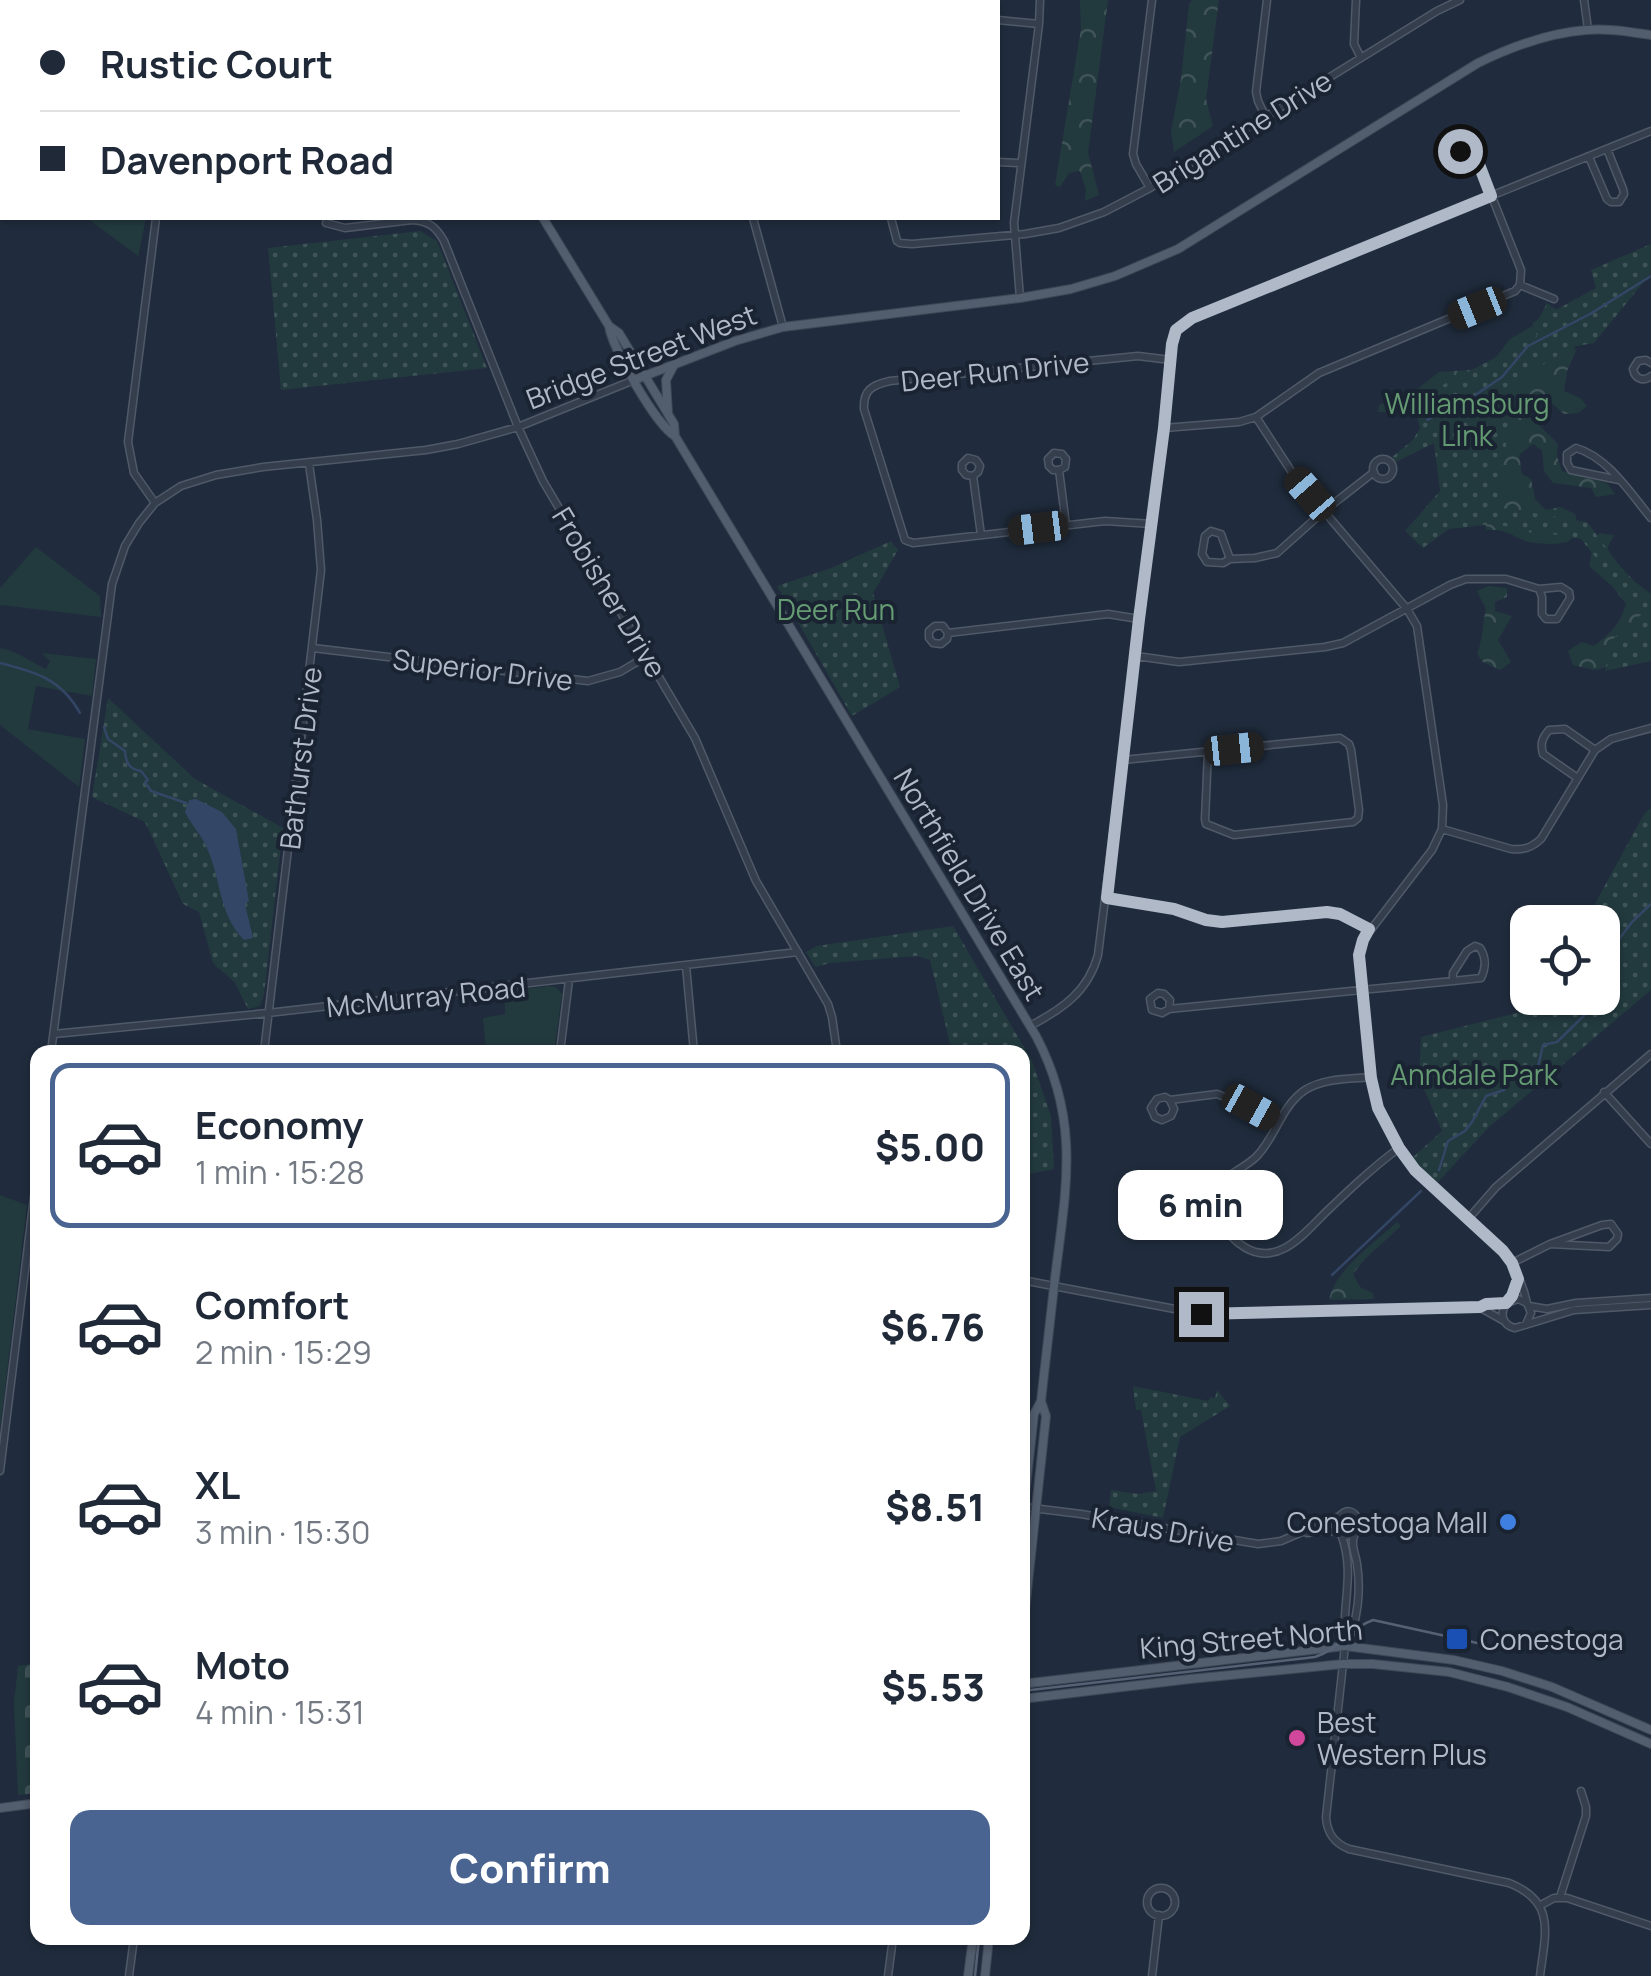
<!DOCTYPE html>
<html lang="en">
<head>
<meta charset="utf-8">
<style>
	:root { --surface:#fff; --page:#f2f2f3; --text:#1f2937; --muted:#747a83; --line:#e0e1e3; --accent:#4a6491 }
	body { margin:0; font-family:Manrope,sans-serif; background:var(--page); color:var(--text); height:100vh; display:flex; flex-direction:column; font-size:38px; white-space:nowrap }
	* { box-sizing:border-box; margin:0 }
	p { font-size:32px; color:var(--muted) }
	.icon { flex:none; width:55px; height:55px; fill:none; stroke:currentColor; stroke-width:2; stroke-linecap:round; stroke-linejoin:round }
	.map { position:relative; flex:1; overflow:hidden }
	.drawer { position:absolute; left:30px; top:1045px; width:1000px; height:900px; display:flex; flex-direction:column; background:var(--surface); border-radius:20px; box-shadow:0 2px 8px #0004 }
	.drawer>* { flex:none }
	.guide { position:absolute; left:0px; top:0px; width:1000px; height:220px; box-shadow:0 2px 8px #0004; display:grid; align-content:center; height:220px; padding:0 40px; background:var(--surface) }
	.buttons { position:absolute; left:1510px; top:905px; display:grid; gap:20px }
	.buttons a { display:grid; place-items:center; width:110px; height:110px; border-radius:20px; background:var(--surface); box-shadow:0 2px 8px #0004; font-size:50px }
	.end { position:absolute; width:45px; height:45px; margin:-22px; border:12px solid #b0b9c8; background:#111; box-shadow:0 0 0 5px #111 }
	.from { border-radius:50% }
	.bubble { position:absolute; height:70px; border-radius:20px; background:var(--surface); box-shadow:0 2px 8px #0004; font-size:32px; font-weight:800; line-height:70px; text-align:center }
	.car { position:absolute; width:30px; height:60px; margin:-30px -15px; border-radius:12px; box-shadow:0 0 8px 2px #0007; background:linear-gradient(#222 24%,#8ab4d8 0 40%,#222 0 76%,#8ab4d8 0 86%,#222 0) }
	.guide b { display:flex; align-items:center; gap:35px; height:95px; font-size:38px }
	.guide b+b { border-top:2px solid var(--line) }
	.guide i { width:25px; height:25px; background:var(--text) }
	ul { padding:18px 0 0; list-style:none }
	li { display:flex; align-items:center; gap:30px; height:165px; margin:0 20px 15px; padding:0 20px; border:5px solid transparent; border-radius:20px }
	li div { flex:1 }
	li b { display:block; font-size:38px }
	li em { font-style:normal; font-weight:800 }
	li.on { border-color:var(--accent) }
	li>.icon { width:90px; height:90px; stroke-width:1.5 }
	.primary-button { display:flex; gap:20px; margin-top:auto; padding:20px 40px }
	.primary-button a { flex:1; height:115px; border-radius:20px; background:var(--accent); color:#fff; font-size:40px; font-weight:800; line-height:115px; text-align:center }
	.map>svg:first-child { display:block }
	.green { fill:#223a3e }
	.forest { fill:url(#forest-crowns) }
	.cemetery { fill:url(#cemetery-stones) }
	.park { fill:url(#park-dots) }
	.water { fill:#334665 }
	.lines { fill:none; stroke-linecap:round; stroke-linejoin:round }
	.stream { stroke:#334665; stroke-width:2.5 }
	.minor-casing { stroke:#505967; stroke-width:9 }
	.major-casing { stroke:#3e4755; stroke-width:10 }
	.minor { stroke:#343e4d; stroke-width:6 }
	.major { stroke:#525d6d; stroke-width:8 }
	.tram { stroke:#566274; stroke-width:2.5 }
	.route { stroke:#b0b9c8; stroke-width:12 }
	.shop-dot { fill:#3f7fe0; stroke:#1a2331; stroke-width:4 }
	.transit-dot { fill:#1a4fb4; stroke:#1a2331; stroke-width:4 }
	.hotel-dot { fill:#d1479c; stroke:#1a2331; stroke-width:4 }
	.labels { text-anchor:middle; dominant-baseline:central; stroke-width:8; stroke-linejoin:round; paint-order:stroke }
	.street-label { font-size:28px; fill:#b0b9c8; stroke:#1a2331 }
	.park-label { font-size:28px; fill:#659b73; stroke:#1a2331 }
	.poi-label { font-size:28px; fill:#b0b9c8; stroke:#1a2331; text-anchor:start }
</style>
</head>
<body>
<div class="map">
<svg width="1651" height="1976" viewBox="0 0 1651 1976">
	<defs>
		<pattern id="forest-crowns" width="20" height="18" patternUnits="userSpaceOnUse" patternTransform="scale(2.5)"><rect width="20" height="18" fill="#223a3e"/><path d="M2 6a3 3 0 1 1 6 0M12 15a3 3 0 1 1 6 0" fill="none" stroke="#405458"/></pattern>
		<pattern id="cemetery-stones" width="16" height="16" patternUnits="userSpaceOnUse" patternTransform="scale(2.5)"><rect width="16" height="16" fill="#223a3e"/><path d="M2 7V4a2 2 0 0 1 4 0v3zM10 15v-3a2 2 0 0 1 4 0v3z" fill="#405458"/></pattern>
		<pattern id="park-dots" width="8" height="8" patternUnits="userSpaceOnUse" patternTransform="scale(2.5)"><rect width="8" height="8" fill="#223a3e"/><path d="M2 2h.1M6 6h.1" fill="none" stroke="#405458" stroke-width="1.8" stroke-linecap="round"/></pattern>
	</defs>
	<rect width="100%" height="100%" fill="#202c3d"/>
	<path class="green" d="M 87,218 L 146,218 L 138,257 L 138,256 Z
		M 36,547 L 100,596 L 101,617 L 1,605 L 0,607 L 0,588 Z
		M 0,648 C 17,650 30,662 46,669 L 50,661 L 42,653 L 96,659 L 92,696 L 36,686 L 28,729 L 85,739 L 79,787 L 0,725 Z
		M 550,986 L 556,987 L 562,994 L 554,1052 L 486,1052 L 483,1018 L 505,1014 L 505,1004 L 502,1000 L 484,1002 L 481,998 L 484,994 Z
		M 0,1195 L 27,1205 L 0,1430 Z"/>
	<path class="forest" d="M 1080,0 L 1108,0 L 1088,153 L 1099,195 L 1085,201 L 1086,190 L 1080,171 L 1069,173 L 1060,187 L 1055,185 L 1081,29 Z
		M 1192,0 L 1219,0 L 1206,99 L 1213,126 L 1174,152 L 1171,131 L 1181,79 L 1189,4 Z
		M 1547,303 L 1559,312 L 1576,351 L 1567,371 L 1564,391 L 1580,398 L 1587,406 L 1578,413 L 1564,414 L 1547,399 L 1535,403 L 1534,420 L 1558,444 L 1557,456 L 1562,471 L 1607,483 L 1615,494 L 1596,497 L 1591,488 L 1553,483 L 1544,471 L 1542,450 L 1533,444 L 1519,455 L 1522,474 L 1531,479 L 1535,499 L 1546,510 L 1560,507 L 1575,514 L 1579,531 C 1577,533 1570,541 1567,542 C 1558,545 1534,544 1525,541 C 1509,534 1505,529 1486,530 L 1485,516 L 1425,413 L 1378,412 L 1379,405 L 1411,394 L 1439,372 L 1487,369 L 1510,339 L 1536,324 Z
		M 1599,533 L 1614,535 L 1606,551 L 1634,581 L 1651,594 L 1651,658 L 1594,670 L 1573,665 L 1568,651 L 1581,642 L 1594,646 C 1610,634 1620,624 1626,604 L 1613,587 L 1589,566 L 1593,546 Z
		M 1488,586 L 1507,588 L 1507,597 L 1495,602 L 1495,611 L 1512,616 L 1498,640 L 1511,662 L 1500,670 L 1483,662 L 1477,654 C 1483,639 1482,625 1486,609 L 1477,591 Z
		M 1397,1222 L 1401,1226 L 1365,1259 L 1353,1274 L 1360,1287 L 1373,1293 L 1374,1299 L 1329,1300 C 1335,1270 1374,1243 1397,1222 Z"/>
	<path class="cemetery" d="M 37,1663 L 37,1793 L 18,1795 L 14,1704 L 18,1666 Z"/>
	<path class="park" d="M 420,231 L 437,241 L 487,368 L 281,390 L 268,248 Z
		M 1651,244 L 1651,273 L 1594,343 L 1571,347 L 1515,382 L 1497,507 L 1587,522 L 1631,581 L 1651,597 L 1651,661 L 1605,671 L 1613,639 L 1641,615 L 1581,539 L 1493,524 L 1449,529 L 1423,548 L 1405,531 L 1440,491 L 1434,443 L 1396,462 L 1392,457 L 1413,440 L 1420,428 L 1414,406 L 1433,390 L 1537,336 L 1532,323 L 1596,288 L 1591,270 Z
		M 891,541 L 898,550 L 873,593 L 900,687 L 852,716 L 777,586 L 831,568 Z
		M 108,698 L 195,779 L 283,828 L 264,994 L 260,1006 L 248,1009 L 235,983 L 213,963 L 199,912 L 183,904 L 145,822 L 92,797 Z
		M 1651,808 L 1651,990 L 1488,1128 L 1436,1184 L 1412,1158 L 1442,1131 L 1419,1077 L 1421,1037 L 1521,1012 L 1529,998 L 1602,998 L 1602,922 L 1585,922 L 1644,814 Z
		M 953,926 L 1032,1061 L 1051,1116 L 1054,1169 L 1023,1175 L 1022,1052 L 952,1052 L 930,960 L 917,956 L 830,963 L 815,967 L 806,952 L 817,946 Z
		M 1133,1386 L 1208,1401 L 1211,1397 L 1215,1398 L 1217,1390 L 1230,1406 L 1180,1437 L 1163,1518 L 1109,1507 L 1111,1490 L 1138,1494 L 1156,1491 L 1141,1410 L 1136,1410 Z"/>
	<path class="water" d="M 196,799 L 222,812 L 236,829 L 249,901 L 245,904 L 253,938 L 244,940 C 218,914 221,877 206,846 C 201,834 191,825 185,812 L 189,800 Z"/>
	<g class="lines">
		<path class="stream" d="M 0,78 L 2,80
			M 1427,420 L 1468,400 L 1502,377 L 1528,346 L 1590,314 L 1651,276
			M 0,663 C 36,672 61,679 80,713
			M 104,727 L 108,739 L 125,751 C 126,763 129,769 141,771 L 148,780 L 145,782 L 151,791 L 186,803
			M 1602,993 L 1610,951 L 1632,922 L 1651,904
			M 1439,1170 L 1448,1141 L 1465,1131 L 1472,1122 L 1486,1096 L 1504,1090 L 1510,1073 L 1517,1067 L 1538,1067 L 1543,1045 L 1557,1042 L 1602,998
			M 1332,1275 L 1421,1191"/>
		<g class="minor-casing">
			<path id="minor" d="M 688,0 L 689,2
				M 833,0 L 833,2
				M 1356,0 L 1354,44 L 1361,58
				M 1584,0 L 1588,29
				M 182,2 L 182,0
				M 998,20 L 1039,24
				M 1266,118 L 1258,101 L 1256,92 L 1267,0
				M1459 148a9 9 0 1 1 18 0a9 9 0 1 1-18 0Z
				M 1589,157 L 1607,199 L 1611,202 L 1619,202 L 1624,194 L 1623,189 L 1607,149
				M 998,162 L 1020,163
				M 1150,188 L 1136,164 L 1133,154 L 1152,0
				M 753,218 L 783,327
				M 891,218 L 897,241 L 900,243 L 912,244 L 1025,234 L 1059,228 L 1104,212 L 1150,188 L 1437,11 L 1460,0
				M 326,223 L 345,228 L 412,220 C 429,221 436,227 444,241 L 518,427 L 543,481 L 695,738 L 756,881 L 828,1004 L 832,1017 L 837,1052
				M 1520,285 L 1554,299
				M 1020,298 L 1014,223 L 1039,24 L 1040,0
				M 1651,363 L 1646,360 L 1638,361 L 1633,369 C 1635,379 1643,382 1651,376
				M 1256,417 L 1295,477 L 1407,609 L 1417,626 L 1443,805 L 1442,829 L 1432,850 L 1363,940 L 1359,955 L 1371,1077 L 1378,1108 L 1399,1148 L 1415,1170 L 1503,1251 C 1515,1267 1523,1284 1527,1303
				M 1164,428 L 1239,422 L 1256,417 L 1319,373 L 1515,291 L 1520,285 L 1521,270 L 1475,154
				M1373 469a10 10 0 1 1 20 0a10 10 0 1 1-20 0Z
				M 1059,470 L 1053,470 L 1049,466 L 1048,459 L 1054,453 L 1062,454 L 1066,459 L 1065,467 L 1059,470 L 1066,525
				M 973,476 L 966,475 L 962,470 L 962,464 L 968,458 L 976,460 L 980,466 L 978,472 L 973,476 L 981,535
				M 1619,480 L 1571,470 L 1567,463 L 1567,454 L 1576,448 C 1608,457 1631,494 1651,518
				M 155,503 L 134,473 L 128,442 L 156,218
				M 1152,524 L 1105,521 L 913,543 L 905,540 L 864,409 C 863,390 872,385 890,381 L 1138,356 L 1171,360
				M 1230,559 L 1221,534 L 1211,531 L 1205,536 L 1202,554 L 1207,562 L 1223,563 L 1230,559 L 1255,558 L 1277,553 L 1324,511 L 1374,472
				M 948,633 L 947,639 L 941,644 L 933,643 L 929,638 L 929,631 L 935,626 L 943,626 L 948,633 L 1108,614 L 1139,619
				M 313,648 L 588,681 L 620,672 L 647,656
				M 1136,656 L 1179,662 L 1325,647 L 1343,643 L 1450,585 L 1466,579 L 1506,579 L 1539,589 L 1561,587 L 1569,592 L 1570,598 L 1557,619 L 1546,619 L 1542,614 L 1542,597 L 1539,589
				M 1123,760 L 1340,738 L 1349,744 L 1351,750 L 1359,810 L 1358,818 L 1353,822 L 1234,835 L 1206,824 L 1205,819 L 1208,752
				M 1576,777 L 1543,754 C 1540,744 1542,738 1549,730 L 1565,729 L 1595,750
				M 1442,829 L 1511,849 C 1524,850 1531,848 1541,839 L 1595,750 L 1611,739 L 1651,728
				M 1107,898 L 1174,909 L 1205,920 L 1222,922 L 1327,912 L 1339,915 L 1369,929
				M 686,966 L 694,1052
				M 1169,1009 L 1170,1000 L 1164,994 L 1158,993 L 1150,999 L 1152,1010 L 1162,1013 L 1169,1009 L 1453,981 L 1453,973 L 1467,951 L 1475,946 L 1480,948 C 1486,957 1486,968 1481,978 L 1453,981
				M 1030,1026 C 1062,1009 1088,992 1098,955 L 1164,428 L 1172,344 L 1176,330 L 1192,317 L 1651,131
				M 54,1034 L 268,1013 L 798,952
				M 51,1052 L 112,584 L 125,546 L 139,523 L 155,503 L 181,486 L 216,475 L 263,467 L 426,450 L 458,444 L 518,427 L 634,380
				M 264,1052 L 321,570 L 317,520 L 309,464
				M 560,1052 L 569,980
				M 1371,1077 C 1350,1079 1324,1078 1305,1090 C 1281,1106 1276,1137 1256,1157 C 1245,1168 1214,1181 1211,1196 C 1209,1204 1213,1210 1217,1217 C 1231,1241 1255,1264 1285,1248 C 1300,1240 1313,1225 1325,1213 C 1349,1190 1372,1168 1399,1148
				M 1604,1092 L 1651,1144
				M 1170,1100 L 1174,1109 L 1171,1116 L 1162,1120 L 1155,1117 L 1151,1108 L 1157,1099 L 1165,1097 L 1170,1100 L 1217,1094 L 1251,1107 L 1279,1122
				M 1469,1218 L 1496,1187 L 1651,1054
				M 1512,1263 L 1550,1244 L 1602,1225 L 1611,1224 L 1618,1234 L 1617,1239 L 1609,1247 L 1550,1244
				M 1022,1280 L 1201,1314 L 1480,1307 L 1487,1304 L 1507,1303
				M 1509,1301 L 1518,1279
				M 1529,1306 L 1547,1309 L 1576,1303 L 1651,1298
				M 1481,1308 L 1504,1321
				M 1526,1324 L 1531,1313 L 1527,1303 L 1518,1299 L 1507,1303 C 1499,1313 1502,1325 1515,1328 L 1574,1310 L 1651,1305
				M 0,1471 L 38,1165
				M 1024,1507 L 1081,1514 L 1258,1544 L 1281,1541 L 1337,1517
				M 1307,1533 L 1327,1530 L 1338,1533
				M 1341,1534 C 1356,1574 1341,1606 1345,1646 L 1326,1817 C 1327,1833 1334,1843 1349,1849 L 1509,1883 C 1557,1902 1545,1934 1540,1976
				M 1346,1645 C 1358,1622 1361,1590 1357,1564 C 1356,1556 1352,1548 1353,1540 C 1354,1532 1362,1525 1357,1517 C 1348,1504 1337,1516 1335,1526 L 1339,1533 L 1347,1536 L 1356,1531
				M1147 1902a14 14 0 1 1 28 0a14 14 0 1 1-28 0Z
				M 1560,1897 L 1586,1816 L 1586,1807 L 1581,1791
				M 1541,1905 L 1554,1898 L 1567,1898 L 1651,1926
				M 129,1976 L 134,1938
				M 888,1976 L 893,1938
				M 1152,1976 L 1159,1915"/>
		</g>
		<g class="major-casing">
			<path id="major" d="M 409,0 L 410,2
				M 543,218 L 609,326 L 619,333 L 668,414 L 674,424 L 675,436
				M 609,326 C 612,348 656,425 675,436 L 1036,1036 C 1081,1121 1066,1188 1055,1278 C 1050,1319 1046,1360 1041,1401 L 1034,1414 L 1022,1522
				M 634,380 L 735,341 L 783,327 L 1020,298 L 1071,289 L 1115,276 L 1178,249 L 1478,63 C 1513,46 1548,33 1586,30 C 1607,28 1630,32 1651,35
				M 668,413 L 666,380 L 674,365
				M 1022,1638 L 1046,1416 L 1041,1401
				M 1022,1684 L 1345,1646 L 1454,1660 L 1502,1671 L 1552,1687 L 1651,1730
				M 1022,1699 L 1190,1679 L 1343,1664 L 1373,1664 L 1449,1672 L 1508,1687 L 1567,1707 L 1651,1744
				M 0,1808 L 38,1803
				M 968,1976 L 973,1938
				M 985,1976 L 989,1938"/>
		</g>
		<use href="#minor" class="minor"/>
		<use href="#major" class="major"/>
		<path class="tram" d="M 1022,1691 L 1315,1657 C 1340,1649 1350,1628 1373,1620 L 1509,1650
			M 975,1976 L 979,1938"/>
	</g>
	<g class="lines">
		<path class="route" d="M 1201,1314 L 1480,1307 L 1486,1304 L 1506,1303 L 1512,1296 L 1518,1279 L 1512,1263 L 1503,1251 L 1415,1170 L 1399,1148 L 1378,1108 L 1371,1078 L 1359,955 L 1363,940 L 1369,929 L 1340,914 L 1327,912 L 1222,922 L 1206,920 L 1174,909 L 1107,898 L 1139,619 L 1164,428 L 1172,344 L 1176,330 L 1192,318 L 1491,196 L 1475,154 L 1467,157 L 1460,151"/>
	</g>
	<circle class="shop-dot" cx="1508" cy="1522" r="10"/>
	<rect class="transit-dot" x="1445" y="1627" width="24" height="24" rx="5"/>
	<circle class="hotel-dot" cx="1297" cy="1738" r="10"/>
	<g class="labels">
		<g class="street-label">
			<text transform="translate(1242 131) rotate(-32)">Brigantine Drive</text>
			<text transform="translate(641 356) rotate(-21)">Bridge Street West</text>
			<text transform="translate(995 371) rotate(-6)">Deer Run Drive</text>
			<text transform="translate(610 592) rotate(59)">Frobisher Drive</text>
			<text transform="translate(483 669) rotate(7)">Superior Drive</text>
			<text transform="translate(300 758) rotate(-83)">Bathurst Drive</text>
			<text transform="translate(970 884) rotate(59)">Northfield Drive East</text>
			<text transform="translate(426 996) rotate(-6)">McMurray Road</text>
			<text transform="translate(1163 1529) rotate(10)">Kraus Drive</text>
			<text transform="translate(1251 1638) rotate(-5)">King Street North</text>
		</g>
		<g class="park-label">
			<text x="1467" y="403">Williamsburg<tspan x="1467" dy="32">Link</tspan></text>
			<text x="836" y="609">Deer Run</text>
			<text x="1474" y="1074">Anndale Park</text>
		</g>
		<g class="poi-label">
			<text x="1488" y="1522" text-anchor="end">Conestoga Mall</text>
			<text x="1480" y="1639">Conestoga</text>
			<text x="1317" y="1722">Best<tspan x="1317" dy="32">Western Plus</tspan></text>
		</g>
	</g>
</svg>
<div class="buttons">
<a><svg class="icon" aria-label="locate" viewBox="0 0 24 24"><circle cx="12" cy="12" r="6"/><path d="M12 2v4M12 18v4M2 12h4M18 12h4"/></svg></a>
</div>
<i class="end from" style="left:1460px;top:151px"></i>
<i class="end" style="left:1201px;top:1314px"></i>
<div class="bubble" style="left:1118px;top:1170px;width:165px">6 min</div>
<i class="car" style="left:1477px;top:308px;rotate:248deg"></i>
<i class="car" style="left:1310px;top:494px;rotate:319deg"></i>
<i class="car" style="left:1038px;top:528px;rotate:263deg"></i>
<i class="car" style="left:1234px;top:749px;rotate:84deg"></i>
<i class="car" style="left:1251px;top:1107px;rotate:119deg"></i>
<div class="guide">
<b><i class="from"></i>Rustic Court</b>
<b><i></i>Davenport Road</b>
</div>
<section class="drawer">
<ul>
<li class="on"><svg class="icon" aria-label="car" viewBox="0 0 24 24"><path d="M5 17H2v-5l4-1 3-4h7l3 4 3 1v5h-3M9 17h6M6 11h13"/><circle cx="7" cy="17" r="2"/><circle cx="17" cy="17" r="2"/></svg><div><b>Economy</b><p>1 min · 15:28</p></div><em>$5.00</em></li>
<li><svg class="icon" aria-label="car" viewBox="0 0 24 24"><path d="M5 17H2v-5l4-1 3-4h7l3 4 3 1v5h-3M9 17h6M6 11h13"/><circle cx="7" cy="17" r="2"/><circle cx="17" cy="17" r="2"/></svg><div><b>Comfort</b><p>2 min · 15:29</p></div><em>$6.76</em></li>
<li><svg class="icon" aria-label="car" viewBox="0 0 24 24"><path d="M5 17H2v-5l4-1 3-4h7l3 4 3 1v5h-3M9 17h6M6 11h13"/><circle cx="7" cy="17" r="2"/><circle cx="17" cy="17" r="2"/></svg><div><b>XL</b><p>3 min · 15:30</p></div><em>$8.51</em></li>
<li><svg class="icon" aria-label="car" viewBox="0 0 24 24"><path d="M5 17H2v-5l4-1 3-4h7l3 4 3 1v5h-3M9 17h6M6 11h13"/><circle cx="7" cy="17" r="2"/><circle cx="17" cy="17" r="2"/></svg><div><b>Moto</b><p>4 min · 15:31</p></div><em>$5.53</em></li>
</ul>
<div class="primary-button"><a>Confirm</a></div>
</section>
</div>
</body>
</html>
